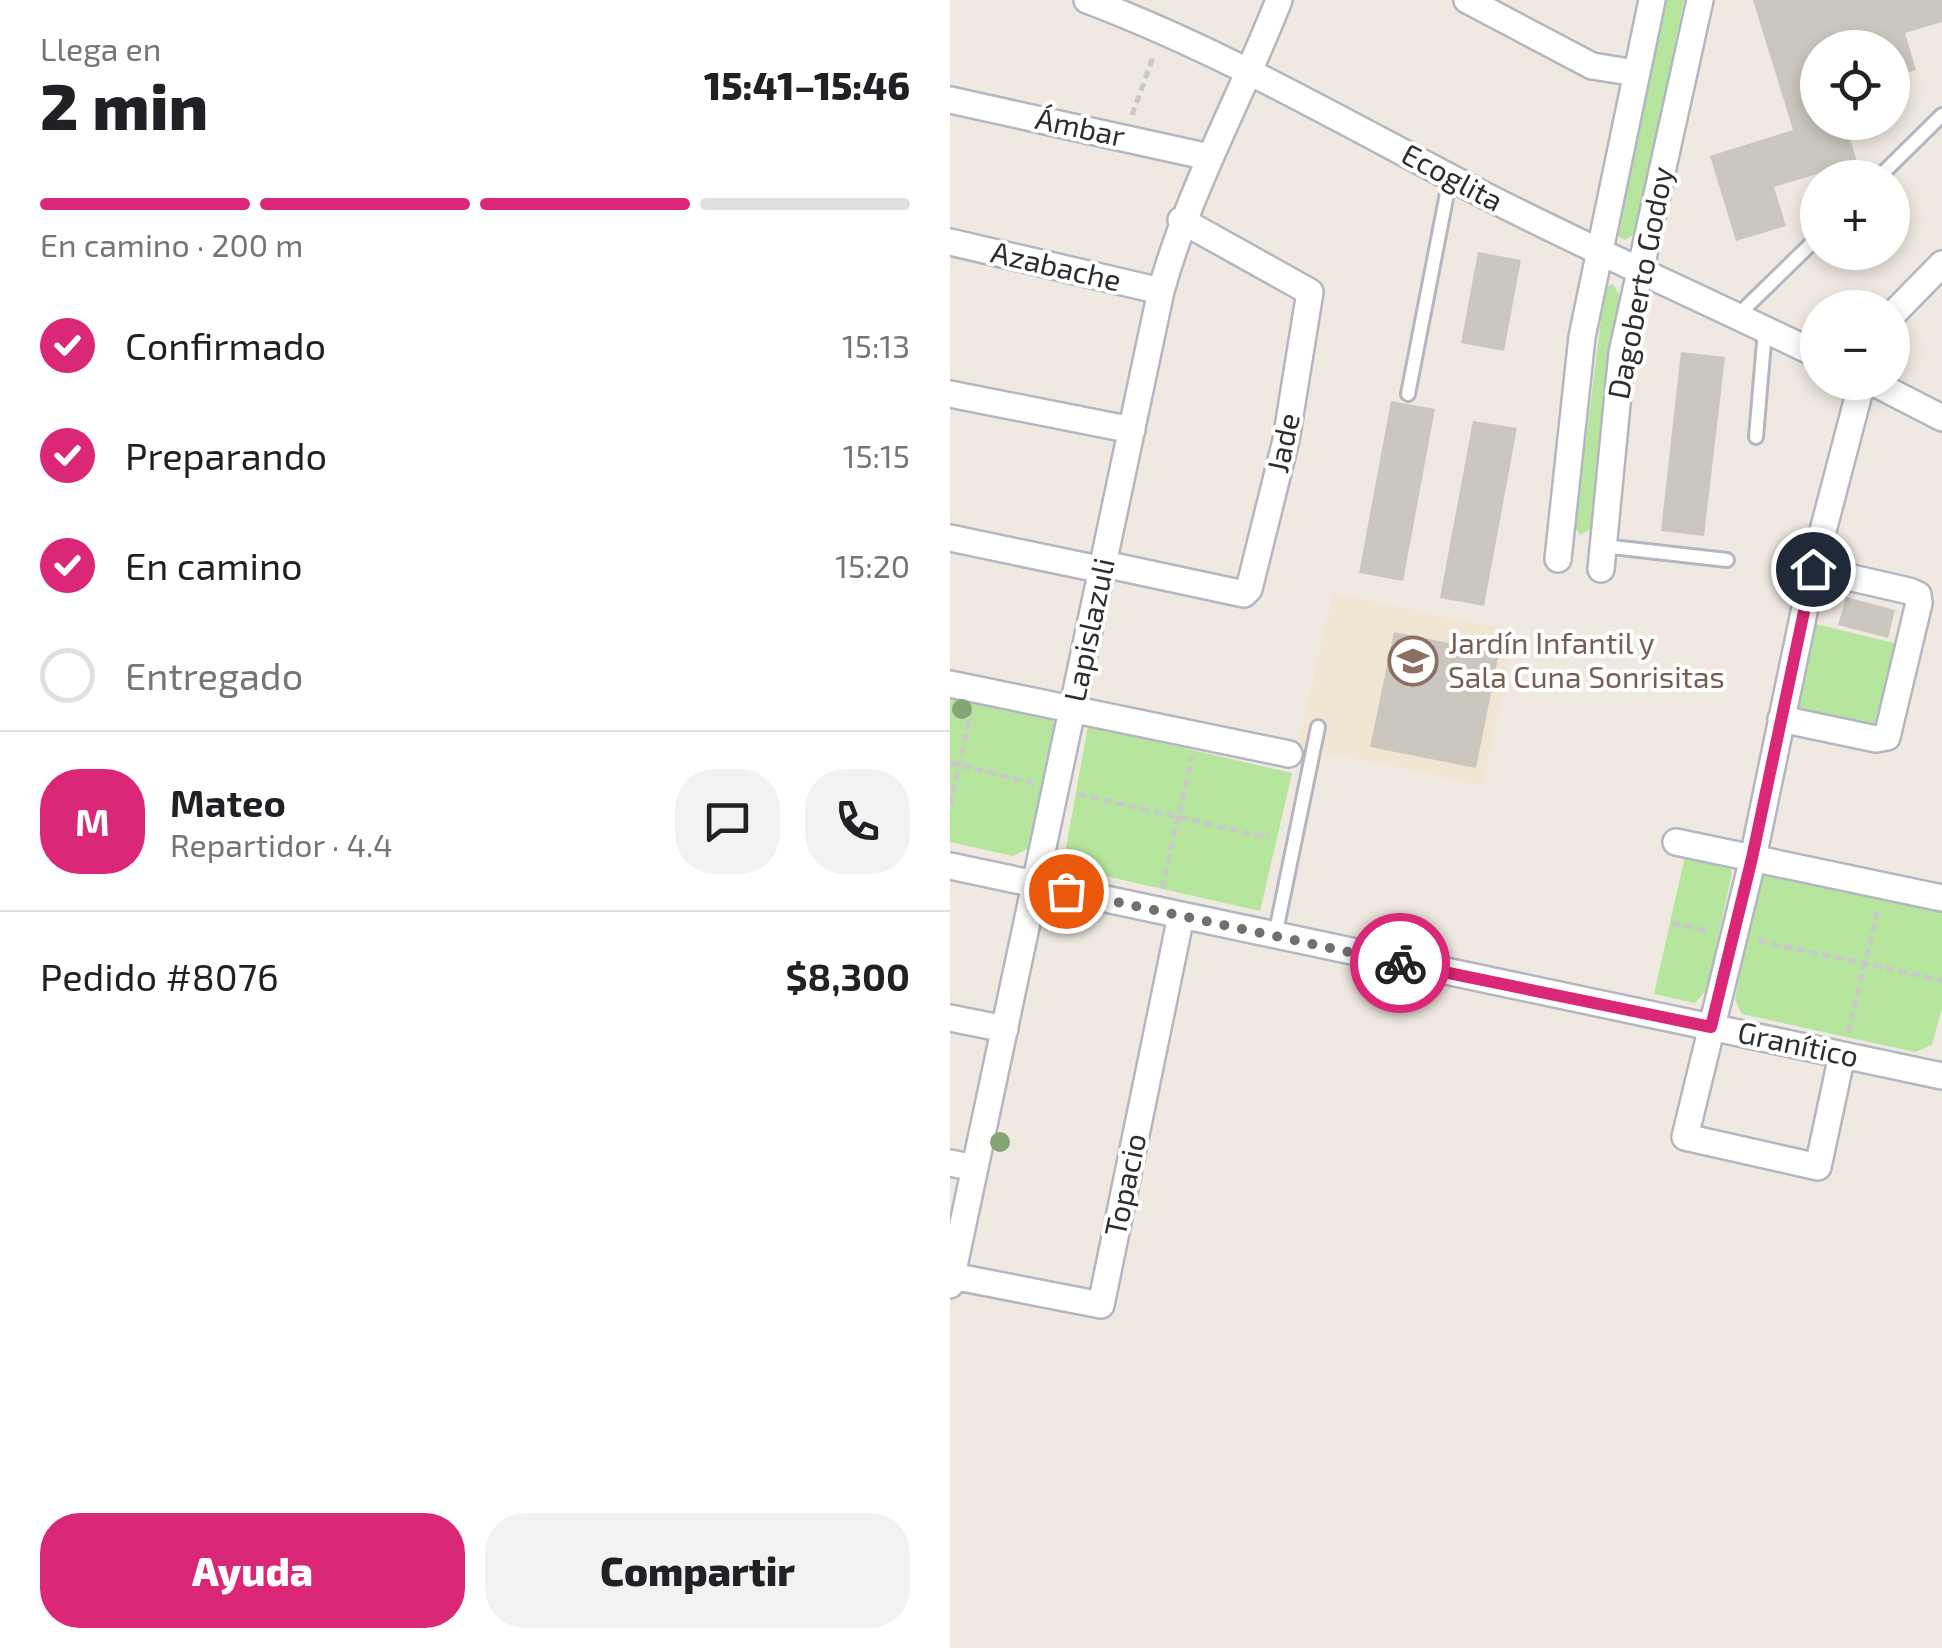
<!DOCTYPE html>
<html lang="es">
<meta charset="utf-8">
<style>
:root{--surface:#fff;--page:#f2f2f2;--text:#202124;--muted:#757577;--line:#e0e0e0;--accent:#db2777}
body{margin:0;font-family:"Exo 2",sans-serif;background:var(--page);color:var(--text);height:100vh;display:flex;flex-direction:column;font-size:38px;white-space:nowrap}
*{box-sizing:border-box;margin:0}
p{font-size:32px;color:var(--muted)}
.icon{flex:none;width:55px;height:55px;fill:none;stroke:currentColor;stroke-width:2;stroke-linecap:round;stroke-linejoin:round}
.map{position:relative;flex:1;overflow:hidden}
.drawer{display:flex;flex-direction:column;background:var(--surface);width:950px}
.drawer>*{flex:none}
.controls{position:absolute;left:850px;top:30px;display:grid;gap:20px}
.controls a{display:grid;place-items:center;width:110px;height:110px;border-radius:50%;background:var(--surface);box-shadow:0 5px 15px #0003;font-size:50px}
.pin{position:absolute;display:grid;place-items:center;width:85px;height:85px;color:#fff;margin:-42px;border:5px solid #fff;border-radius:50%;box-shadow:0 2px 10px #0007}
.courier{position:absolute;display:grid;place-items:center;width:100px;height:100px;margin:-50px;border:8px solid #db2777;border-radius:50%;background:#fff;color:#222;box-shadow:0 2px 12px #0007}
.overview em{font-style:normal;font-weight:800}
.overview div{display:flex;flex-direction:column-reverse}
.overview{display:flex;align-items:center;justify-content:space-between;height:170px;padding:0 40px}
h1{font-size:65px;font-weight:800;line-height:75px}
.bar{display:grid;grid-template-columns:repeat(4,1fr);gap:15px 10px;align-content:center;height:120px;padding:0 40px}
.bar i{height:12px;border-radius:8px;background:var(--line)}
.bar .active{background:var(--accent)}
.bar p{grid-column:span 4}
.line{display:flex;align-items:center;gap:25px;padding:0 40px;border-top:2px solid var(--line)}
.line div{flex:1}
.round{display:grid;place-items:center;flex:none;width:105px;height:105px;border-radius:40px;background:var(--page)}
ol{padding:0 40px;list-style:none}
li{display:flex;align-items:center;gap:30px;height:110px}
li p{margin-inline-start:auto}
li .icon{padding:10px;border-radius:50%;background:var(--accent);color:#fff;stroke-width:4}
li:last-child{color:var(--muted)}
li i{width:55px;height:55px;border:5px solid var(--line);border-radius:50%}
.cta{display:flex;gap:20px;margin-top:auto;padding:20px 40px}
.cta a{flex:1;height:115px;border-radius:40px;background:var(--accent);color:#fff;font-size:40px;font-weight:800;line-height:115px;text-align:center}
.cta a+a{background:var(--page);color:var(--text)}
main{display:flex;flex:1;min-height:0}
.map>svg:first-child{display:block}
.education{fill:#f0e6d1}
.green{fill:#b6e59e}
.building{fill:#cbc7bf}
.lines{fill:none;stroke-linecap:round;stroke-linejoin:round}
.service-casing{stroke:#b4b7c1;stroke-width:18}
.minor-casing{stroke:#b4b7c1;stroke-width:30}
.path{stroke:#c9c9c9;stroke-width:5;stroke-dasharray:8 5;stroke-linecap:butt}
.service{stroke:#fff;stroke-width:12}
.minor{stroke:#fff;stroke-width:25}
.tree{fill:#84a574}
.done{stroke:#726f6d;stroke-width:10;stroke-dasharray:0 18}
.route{stroke:#db2777;stroke-width:12}
.labels{text-anchor:middle;stroke-width:8;stroke-linejoin:round;paint-order:stroke}
.street-label{font-size:30px;fill:#2e2e2e;stroke:#fff}
.education-label{font-size:30px;fill:#785e54;stroke:#fff;text-anchor:start}
</style>
<main>
<section class="drawer">
<div class="overview"><div><h1>2 min</h1><p>Llega en</p></div><em>15:41–15:46</em></div>
<div class="bar"><i class="active"></i><i class="active"></i><i class="active"></i><i></i><p>En camino · 200 m</p></div>
<ol>
<li><svg class="icon" aria-label="check" viewBox="0 0 24 24"><path d="M5 12l5 5 9-10"/></svg>Confirmado<p>15:13</p></li>
<li><svg class="icon" aria-label="check" viewBox="0 0 24 24"><path d="M5 12l5 5 9-10"/></svg>Preparando<p>15:15</p></li>
<li><svg class="icon" aria-label="check" viewBox="0 0 24 24"><path d="M5 12l5 5 9-10"/></svg>En camino<p>15:20</p></li>
<li><i></i>Entregado</li>
</ol>
<div class="line" style="height:180px"><b class="round" style="background:var(--accent);color:#fff">M</b><div><b>Mateo</b><p>Repartidor · 4.4</p></div><a class="round"><svg class="icon" aria-label="chat" viewBox="0 0 24 24"><path d="M4 5h16v11H9l-5 4z"/></svg></a><a class="round"><svg class="icon" aria-label="phone" viewBox="0 0 24 24"><path d="M5 4h4l2 5-3 2q2 4 5 5l2-3 5 2v4C11 20 4 13 5 4z"/></svg></a></div>
<div class="line" style="height:130px"><div>Pedido #8076</div><b>$8,300</b></div>
<div class="cta"><a>Ayuda</a><a>Compartir</a></div>
</section>
<div class="map">
<svg width="992" height="1648" viewBox="0 0 992 1648">
<rect width="100%" height="100%" fill="#efe9e1"/>
<!-- education -->
<path class="education" d="M383 593 565 631 533 786 348 747Z"/>
<!-- green -->
<path class="green" d="M714 0H734L686 233 675 240 665 234Z
M663 284 670 296 659 344 640 529 630 535 625 528 655 287Z
M866 624 948 644 927 729 853 713 849 708Z
M0 696 100 718 108 726 82 840 79 848 63 856 0 842Z
M138 726 342 773 310 911 124 869 116 848Z
M736 852 777 862 782 873 757 989 745 1003 704 994Z
M820 872 992 911V1008L982 1045 965 1052 792 1014 785 1000 807 878Z"/>
<!-- building -->
<path class="building" d="M803 0H992V22L955 33 966 70 942 77V48H868V122H895L907 162 824 187 836 226 786 241 760 156 843 130Z
M528 252 571 260 554 351 511 343Z
M731 352 775 357 754 536 711 531Z
M441 401 485 409 453 581 409 573Z
M523 421 567 428 534 606 490 598Z
M896 597 945 610 938 638 888 625Z
M444 632 549 653 526 768 420 747Z"/>
<g class="lines">
<!-- service casing -->
<g class="service-casing">
<path id="service" d="M928 178 992 115
M787 316 868 237
M458 394 500 178
M806 437 815 330
M653 546 777 560
M325 936 368 727"/>
</g>
<!-- minor casing -->
<g class="minor-casing">
<path id="minor" d="M137 0C275 52 402 127 532 194 643 251 756 300 868 355
M517 0 642 66 686 73
M0 100 259 157
M0 242 211 291
M942 315 992 264
M922 382 992 418
M0 394 182 430
M0 538 153 570
M608 559 632 337 702 0
M154 564 294 594 299 589 336 440 360 292 231 220
M651 569 672 353 750 0
M0 684 339 754
M831 719 926 739 937 737 969 603 968 595 959 591 863 569
M726 842 992 898
M0 866 992 1076
M0 1018 55 1029
M892 1055 868 1167 735 1137 803 858 863 569 912 382
M0 1163 25 1168
M2 1276 151 1305 231 916
M0 1285 211 291C240 187 290 100 329 0"/>
</g>
<!-- path -->
<path class="path" d="M182 115 203 57
M0 763 83 783
M128 794 320 838
M0 805 21 712
M212 888 242 757
M722 923 759 931
M809 941 992 980
M898 1033 928 908"/>
<!-- service -->
<use href="#service" class="service"/>
<!-- minor -->
<use href="#minor" class="minor"/>
</g>
<!-- trees -->
<g class="tree">
<circle cx="12" cy="709" r="10"/>
<circle cx="50" cy="1142" r="10"/>
</g>
<g class="lines">
<!-- done -->
<path class="done" d="M116 891 450 963"/>
<!-- route -->
<path class="route" d="M450 963 761 1027 802 858 863 569"/>
</g>
<!-- icons -->
<defs>
<g id="school-ring" transform="scale(2.5)"><circle r="9.5" fill="#fff" stroke="#8d6e63" stroke-width="1.5"/><path d="M0-5L7-2L0 1L-7-2ZM-4 1L0 2.5L4 1V4Q0 6-4 4Z" fill="#8d6e63"/></g>
</defs>
<g fill-rule="evenodd">
<use href="#school-ring" x="463" y="661"/>
</g>
<g class="labels">
<!-- street labels -->
<g class="street-label">
<text transform="translate(130 128) rotate(12)" y="10">Ámbar</text>
<text transform="translate(502 178) rotate(28)" y="10">Ecoglita</text>
<text transform="translate(106 267) rotate(13)" y="10">Azabache</text>
<text transform="translate(691 283) rotate(-79)" y="10">Dagoberto Godoy</text>
<text transform="translate(334 443) rotate(-78)" y="10">Jade</text>
<text transform="translate(140 630) rotate(-78)" y="10">Lapislazuli</text>
<text transform="translate(848 1045) rotate(12)" y="10">Granítico</text>
<text transform="translate(176 1185) rotate(-78)" y="10">Topacio</text>
</g>
<!-- education labels -->
<g class="education-label">
<text x="498" y="654">Jardín Infantil y<tspan x="498" dy="34">Sala Cuna Sonrisitas</tspan></text>
</g>
</g>
</svg>
<div class="controls">
<a><svg class="icon" aria-label="locate" viewBox="0 0 24 24"><circle cx="12" cy="12" r="6"/><path d="M12 2v4M12 18v4M2 12h4M18 12h4"/></svg></a>
<a>+</a>
<a>−</a>
</div>
<div class="pin" style="left:116px;top:891px;background:#ea580c"><svg class="icon" aria-label="bag" viewBox="0 0 24 24"><path d="M5 8h14l-1 12H6zM9 8a3 3 0 0 1 6 0"/></svg></div>
<div class="pin" style="left:863px;top:569px;background:#1f2937"><svg class="icon" aria-label="home" viewBox="0 0 24 24"><path d="M3 11l9-7 9 7M6 9v11h12V9"/></svg></div>
<div class="courier" style="left:450px;top:963px"><svg class="icon" aria-label="bike" viewBox="0 0 24 24"><circle cx="6" cy="16" r="4"/><circle cx="18" cy="16" r="4"/><path d="M6 16l4-8h5l3 8M10 8l3 8H6M13 5h3"/></svg></div>
</div>
</main>
